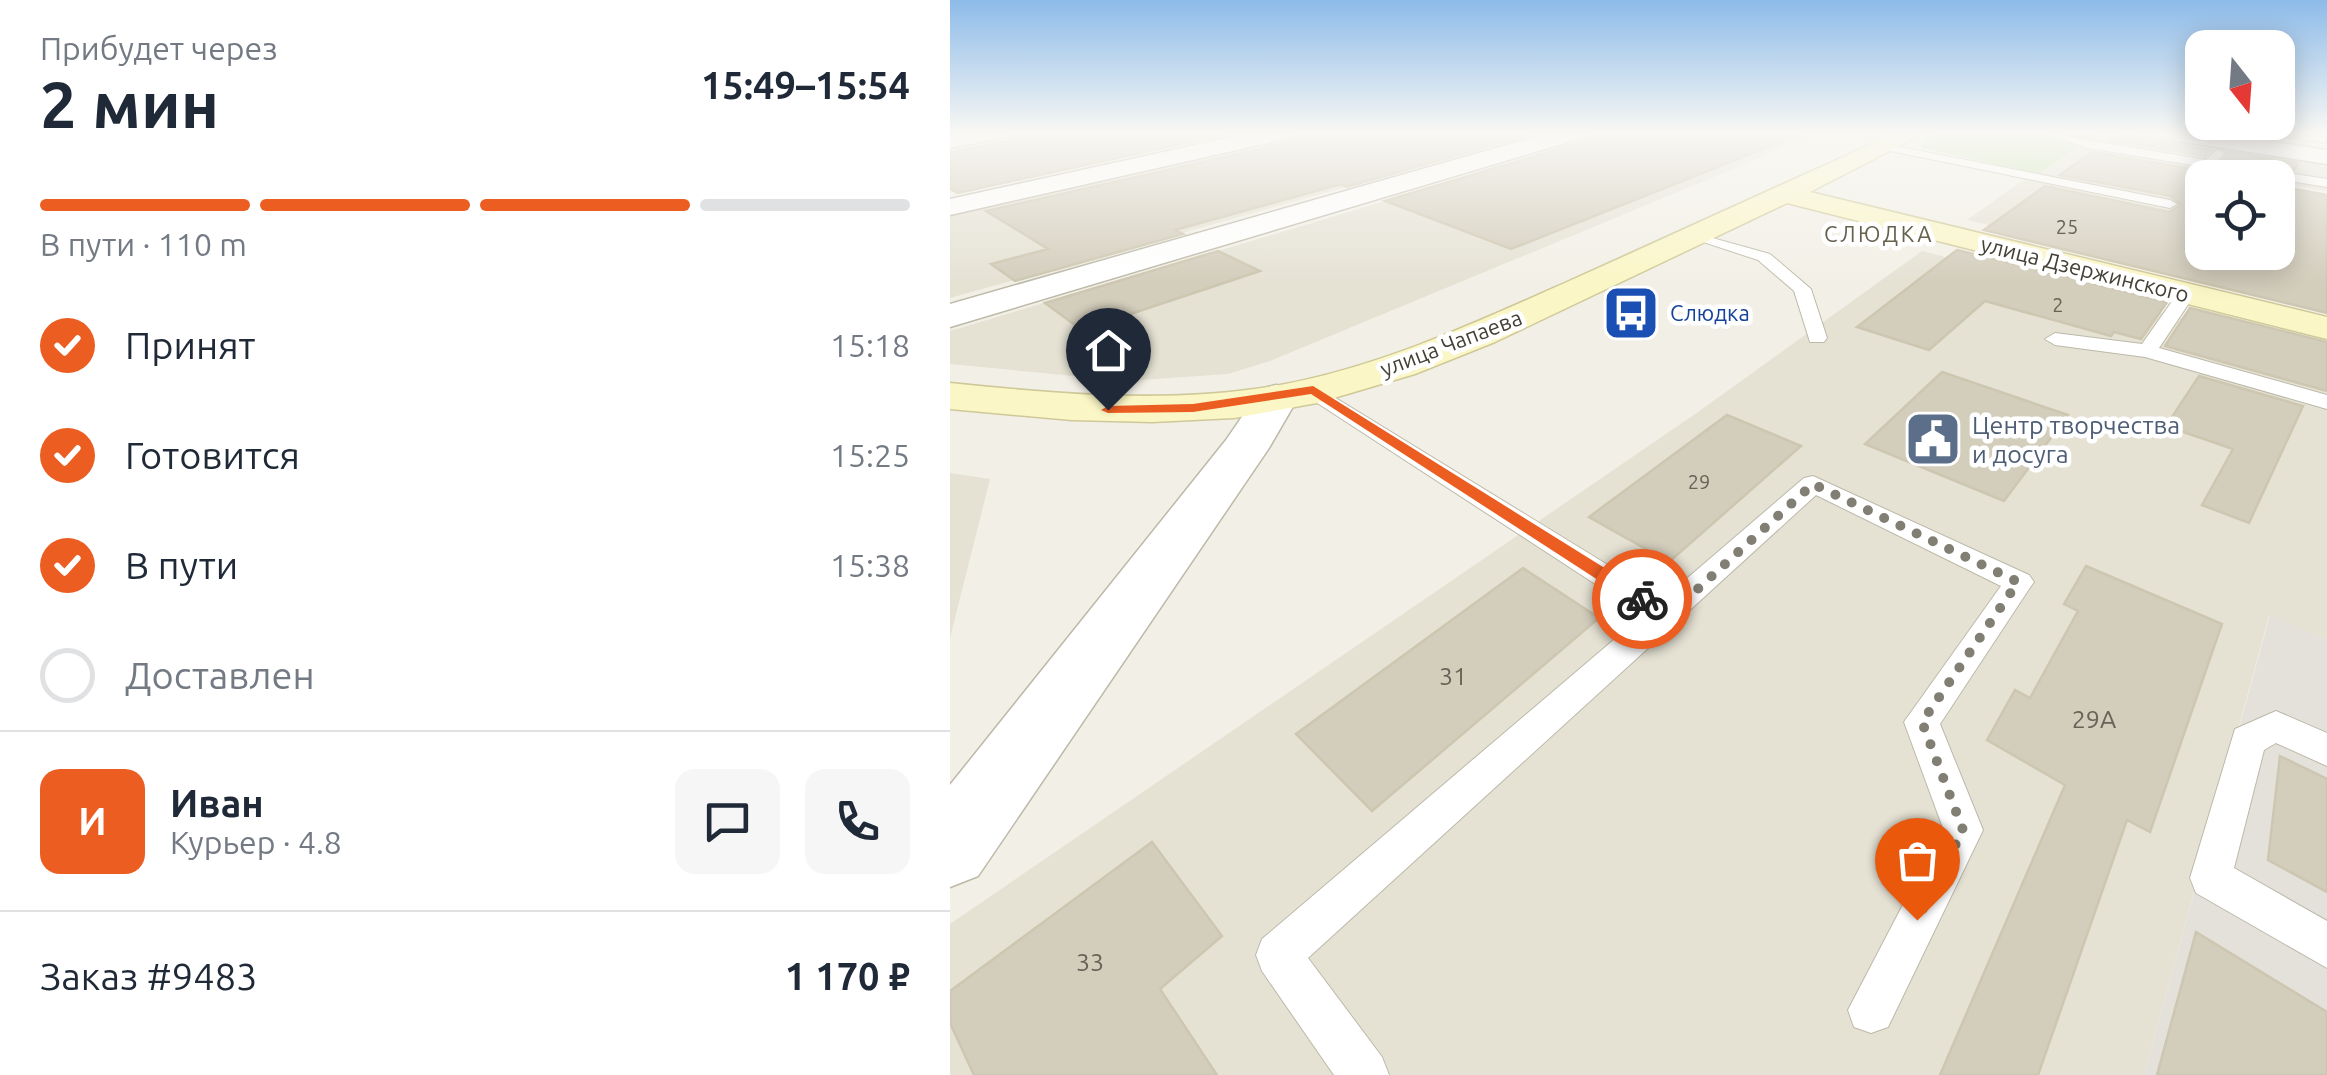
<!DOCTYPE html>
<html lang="ru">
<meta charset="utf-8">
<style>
:root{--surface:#fff;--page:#f6f6f7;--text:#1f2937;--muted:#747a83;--line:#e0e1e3;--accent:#ec5d22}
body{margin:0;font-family:Ubuntu,sans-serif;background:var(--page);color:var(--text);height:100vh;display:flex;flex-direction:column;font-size:38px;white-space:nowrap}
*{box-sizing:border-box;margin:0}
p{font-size:32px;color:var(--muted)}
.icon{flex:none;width:55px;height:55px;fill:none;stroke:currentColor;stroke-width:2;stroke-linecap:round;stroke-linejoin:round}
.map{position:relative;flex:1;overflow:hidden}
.side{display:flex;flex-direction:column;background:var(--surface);width:950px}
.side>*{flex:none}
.needle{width:65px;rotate:163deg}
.tools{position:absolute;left:1235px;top:30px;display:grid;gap:20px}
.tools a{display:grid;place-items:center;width:110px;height:110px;border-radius:20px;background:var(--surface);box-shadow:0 5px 25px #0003;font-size:50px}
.pin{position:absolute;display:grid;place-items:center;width:85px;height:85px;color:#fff;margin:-102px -42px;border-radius:50% 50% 50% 0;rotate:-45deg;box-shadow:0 0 10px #0007}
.pin .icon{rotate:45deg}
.courier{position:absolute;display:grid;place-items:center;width:100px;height:100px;margin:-50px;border:8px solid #ec5d22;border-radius:50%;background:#fff;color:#222;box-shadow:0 2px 12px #0007}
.summary em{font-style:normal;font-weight:700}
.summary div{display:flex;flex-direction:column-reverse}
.summary{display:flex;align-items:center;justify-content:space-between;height:170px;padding:0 40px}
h1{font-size:65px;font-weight:700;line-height:75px}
.bar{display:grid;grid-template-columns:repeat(4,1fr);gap:15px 10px;align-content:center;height:120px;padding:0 40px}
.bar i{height:12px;border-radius:8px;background:var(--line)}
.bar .on{background:var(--accent)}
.bar p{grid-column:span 4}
.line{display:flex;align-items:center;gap:25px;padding:0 40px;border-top:2px solid var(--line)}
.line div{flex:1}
.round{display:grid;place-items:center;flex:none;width:105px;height:105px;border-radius:20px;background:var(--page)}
ol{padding:0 40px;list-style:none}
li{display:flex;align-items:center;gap:30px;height:110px}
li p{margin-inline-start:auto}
li .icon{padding:10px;border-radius:50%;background:var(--accent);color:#fff;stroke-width:4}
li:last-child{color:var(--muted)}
li i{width:55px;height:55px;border:5px solid var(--line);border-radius:50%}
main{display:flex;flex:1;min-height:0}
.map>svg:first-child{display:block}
.residential{fill:#e5e2d4}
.industrial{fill:#e4e1db}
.green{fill:#c5e4b1}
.building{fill:#d3cdbc;stroke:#cdc6b0;stroke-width:2.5}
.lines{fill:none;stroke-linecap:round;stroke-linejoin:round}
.service-casing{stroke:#bcb9a9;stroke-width:2}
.minor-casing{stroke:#bcb9a9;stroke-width:3}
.secondary-casing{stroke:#cfc898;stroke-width:3}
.service{fill:#fff;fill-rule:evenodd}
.minor{fill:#fff;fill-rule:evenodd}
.secondary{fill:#fbf6c6;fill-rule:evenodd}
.route{fill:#ec5d22}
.done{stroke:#817e74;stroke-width:10;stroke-dasharray:0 18}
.labels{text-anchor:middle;stroke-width:9;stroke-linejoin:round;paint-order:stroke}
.number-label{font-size:20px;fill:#686358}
.far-neighbourhood-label{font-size:22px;letter-spacing:2.5px;fill:#66604d;stroke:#fff}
.far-street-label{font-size:22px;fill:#444036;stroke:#fff}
.far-transit-label{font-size:22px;fill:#164399;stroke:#fff;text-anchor:start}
.service-label{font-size:25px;fill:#4e5e75;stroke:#fff;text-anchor:start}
.near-number-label{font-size:25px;fill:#686358}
</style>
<main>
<section class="side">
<div class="summary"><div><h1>2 мин</h1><p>Прибудет через</p></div><em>15:49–15:54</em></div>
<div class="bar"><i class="on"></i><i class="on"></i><i class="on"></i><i></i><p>В пути · 110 m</p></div>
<ol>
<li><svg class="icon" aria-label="check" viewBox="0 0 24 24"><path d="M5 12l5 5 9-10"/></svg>Принят<p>15:18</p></li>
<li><svg class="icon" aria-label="check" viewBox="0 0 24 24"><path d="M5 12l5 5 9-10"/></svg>Готовится<p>15:25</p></li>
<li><svg class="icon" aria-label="check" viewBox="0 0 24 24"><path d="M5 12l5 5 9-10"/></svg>В пути<p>15:38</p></li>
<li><i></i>Доставлен</li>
</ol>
<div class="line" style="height:180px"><b class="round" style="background:var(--accent);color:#fff">И</b><div><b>Иван</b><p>Курьер · 4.8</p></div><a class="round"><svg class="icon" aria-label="chat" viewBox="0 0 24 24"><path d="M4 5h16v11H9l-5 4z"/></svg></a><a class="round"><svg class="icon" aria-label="phone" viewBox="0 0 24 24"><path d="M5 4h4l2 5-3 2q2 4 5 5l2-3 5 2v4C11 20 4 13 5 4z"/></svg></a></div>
<div class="line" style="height:130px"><div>Заказ #9483</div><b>1 170 ₽</b></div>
</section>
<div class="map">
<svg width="1377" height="1075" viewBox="0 0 1377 1075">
<rect width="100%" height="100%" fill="#f2f0e6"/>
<!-- residential -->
<path class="residential" d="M352 132H592L0 298V215Z
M655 132H872L320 361 278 374 176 381 0 364V331L452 196 464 199 488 190 479 187Z
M1141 132H1187L1377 162V191L1328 182V178L1304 177 1245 165 1218 187 1252 194V252H1328V201L1377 211V304L1017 220Z
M972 251 1377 356V640L1319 616 1194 1075H0V924L748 412Z
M0 473 40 479 0 638Z"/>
<!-- industrial -->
<path class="industrial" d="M1320 615 1377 640V1075H1194Z"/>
<!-- green -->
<path class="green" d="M991 132H1148L1089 174 972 148 971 143Z"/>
<!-- building -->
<path class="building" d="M64 132H286L8 193 0 189V152L58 141Z
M350 132H588L397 187 391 184 225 230 233 234 65 281 41 264 98 249 36 211 336 143Z
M642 132 851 134 561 249 435 201 636 141Z
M1172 132 1214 143 1261 150 1255 156 1160 140Z
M1141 152 1296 178H1252V252H1288L1328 261V186L1377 195V313L1034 230 1095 186 1219 212 1231 205 1221 196 1110 175Z
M1278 152 1348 163 1344 170 1274 159Z
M1007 250 1217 302 1191 339 1164 332 1161 336 1035 301 979 350 907 327Z
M268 251 310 271 132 330 95 303Z
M1240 308 1377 342V391L1215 346Z
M992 372 1118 415 1054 501 915 444Z
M1249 376 1353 406 1299 523 1252 505 1283 449 1216 426Z
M777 415 851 446 719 562 639 517Z
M1136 566 1272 624 1200 832 1177 820 1088 1075H990L1115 785 1037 740 1065 690 1080 698 1128 611 1114 604Z
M573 568 649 618 422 811 346 734Z
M1330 756 1377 779V892L1318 860Z
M202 842 272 936 210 989 267 1075H24L0 1023V991Z
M1246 932 1377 1012V1075H1207Z"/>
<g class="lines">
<!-- service casing -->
<g class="service-casing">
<path id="service" d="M1091 132 1256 160 1268 149 1274 153 1267 162 1377 179V187L1138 148Z
M1317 132 1374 137 1377 143 1322 135Z
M935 144 1220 200 1227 204 1220 208 931 149Z
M741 232 820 254 861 289 877 338 874 342H860L844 291 808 260 741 238Z
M1236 289 1245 294 1209 348 1377 395V409L1195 357 1105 345 1095 339 1105 333 1192 344 1230 290Z
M363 384 713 599 854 478 863 476 1079 575 1084 582 1079 589 990 724 1033 830 938 1027 921 1033 904 1027 898 1010 993 828 954 722 1051 586 866 495 358 958 432 1057 439 1075H384L312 971 306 955 312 939 693 615 355 395 352 390Z
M1326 711 1377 733V766L1326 743 1314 750 1284 868 1377 921V968L1246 893 1240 878 1285 729Z"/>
</g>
<!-- minor casing -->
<g class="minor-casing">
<path id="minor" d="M11 132H60L57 137 0 148V134Z
M304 132H346L335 139 0 215V199Z
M602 132H638L635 137 0 327V304Z
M1204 132H1260L1377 150V164L1215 139Z
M326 385 341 389 348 398 319 448 28 876 0 887V785L276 440 311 389Z"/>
</g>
<!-- secondary casing -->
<g class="secondary-casing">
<path id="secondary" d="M948 132H977L860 192 1377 317V339L837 203 545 342 465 374 367 403 284 418 202 422 122 420 0 409V383C107 394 217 404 325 386 427 368 523 324 617 282 727 233 837 182 948 132Z"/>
</g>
<!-- service -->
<use href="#service" class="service"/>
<!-- minor -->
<use href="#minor" class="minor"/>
<!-- secondary -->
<use href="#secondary" class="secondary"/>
</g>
<!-- sky -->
<linearGradient id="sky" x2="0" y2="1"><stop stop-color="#8dbbe9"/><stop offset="0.47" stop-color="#f9f8f4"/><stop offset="1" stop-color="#f9f8f4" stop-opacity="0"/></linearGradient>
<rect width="1377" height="283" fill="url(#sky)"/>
<!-- route -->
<path class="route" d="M363 386 698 595V604H685L361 394 243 412 158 413 151 410 158 406 243 404Z"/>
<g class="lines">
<!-- done -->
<path class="done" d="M692 599 718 616 863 484 1068 582 972 722 1013 830 967 920"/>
</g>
<!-- icons -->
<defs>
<g id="bus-square" transform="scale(2.875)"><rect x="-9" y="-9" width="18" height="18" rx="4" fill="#1a4fb4" stroke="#fff"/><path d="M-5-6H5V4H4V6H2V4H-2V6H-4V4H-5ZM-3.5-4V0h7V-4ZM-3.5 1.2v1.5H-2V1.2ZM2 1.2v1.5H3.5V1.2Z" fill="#fff"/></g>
<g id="civic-square" transform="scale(2.875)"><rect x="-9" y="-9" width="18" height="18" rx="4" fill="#5c6f8a" stroke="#fff"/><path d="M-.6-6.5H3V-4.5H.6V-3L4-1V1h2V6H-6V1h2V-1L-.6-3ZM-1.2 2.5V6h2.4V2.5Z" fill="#fff"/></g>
</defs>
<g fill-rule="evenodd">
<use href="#bus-square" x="681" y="313"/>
<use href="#civic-square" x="983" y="439"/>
</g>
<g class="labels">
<!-- number labels -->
<g class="number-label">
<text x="1117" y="234">25</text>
<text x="1108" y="312">2</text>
<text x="749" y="489">29</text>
</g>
<!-- far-neighbourhood labels -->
<g class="far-neighbourhood-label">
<text x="929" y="242">СЛЮДКА</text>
</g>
<!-- far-street labels -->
<g class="far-street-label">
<text transform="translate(1135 269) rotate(14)" y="8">улица Дзержинского</text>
<text transform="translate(501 343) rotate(-21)" y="8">улица Чапаева</text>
</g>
<!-- far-transit labels -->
<g class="far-transit-label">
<text x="720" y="321">Слюдка</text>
</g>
<!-- service labels -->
<g class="service-label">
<text x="1022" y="434">Центр творчества<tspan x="1022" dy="29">и досуга</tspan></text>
</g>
<!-- near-number labels -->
<g class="near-number-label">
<text x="503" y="685">31</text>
<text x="1144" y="728">29А</text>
<text x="140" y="971">33</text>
</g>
</g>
</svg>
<div class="tools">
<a><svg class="needle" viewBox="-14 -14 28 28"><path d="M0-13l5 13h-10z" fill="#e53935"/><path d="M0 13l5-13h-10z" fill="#747a83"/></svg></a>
<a><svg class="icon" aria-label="locate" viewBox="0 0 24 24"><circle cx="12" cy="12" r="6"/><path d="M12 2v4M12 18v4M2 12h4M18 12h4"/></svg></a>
</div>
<div class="pin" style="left:967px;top:920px;background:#ea580c"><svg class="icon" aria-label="bag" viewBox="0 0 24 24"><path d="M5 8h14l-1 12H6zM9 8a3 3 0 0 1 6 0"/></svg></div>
<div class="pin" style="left:158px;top:410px;background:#1f2937"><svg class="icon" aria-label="home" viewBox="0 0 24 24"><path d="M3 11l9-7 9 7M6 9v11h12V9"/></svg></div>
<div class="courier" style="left:692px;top:599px"><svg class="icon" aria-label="bike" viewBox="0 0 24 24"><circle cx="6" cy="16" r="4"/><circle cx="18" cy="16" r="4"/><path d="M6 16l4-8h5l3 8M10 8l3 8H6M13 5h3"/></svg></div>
</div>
</main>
